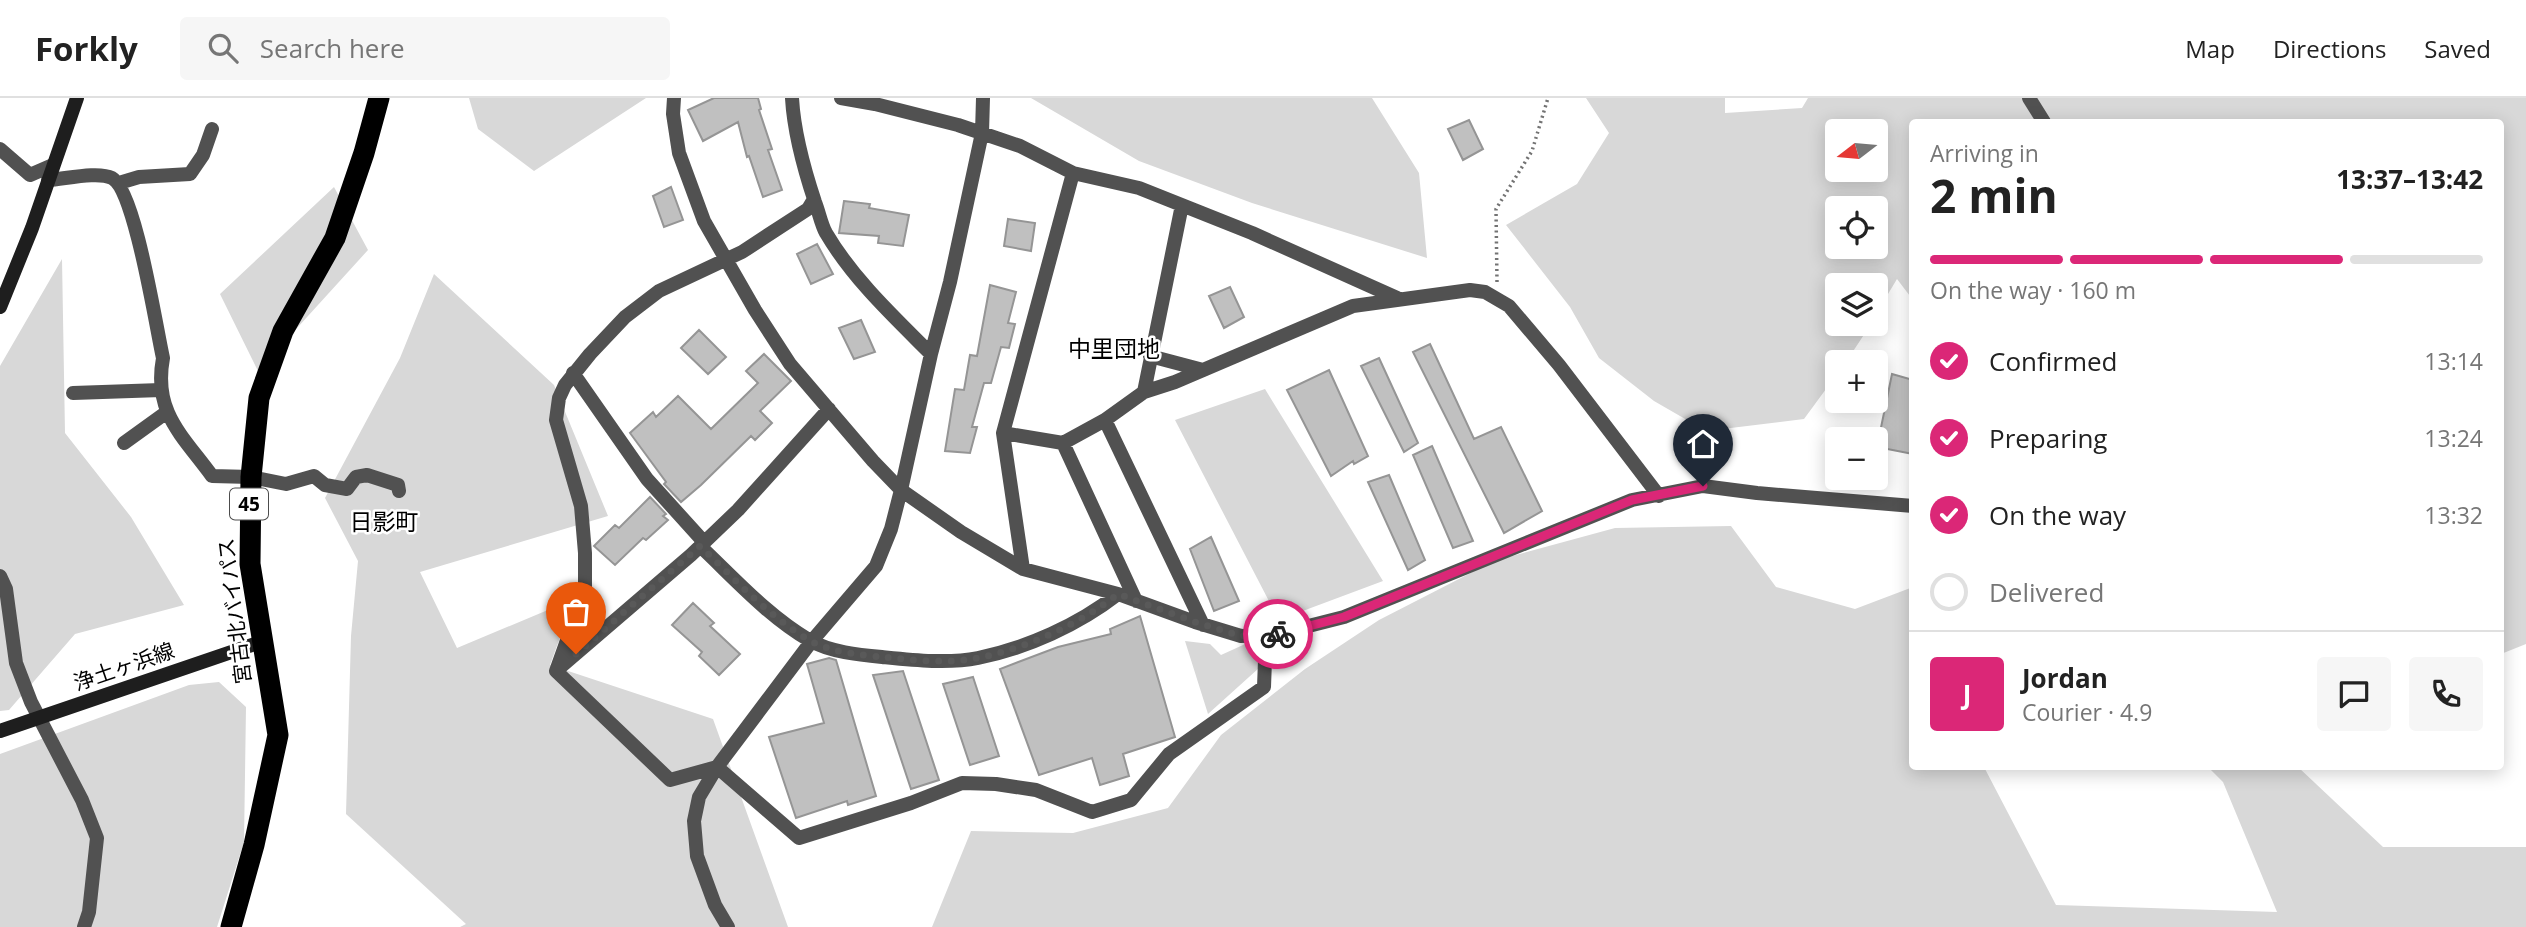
<!DOCTYPE html>
<meta charset="utf-8">
<style>
:root{--surface:#fff;--page:#f6f6f6;--text:#222;--muted:#767676;--line:#e0e0e0;--accent:#db2777}
body{margin:0;font-family:"Open Sans","Noto Sans JP",sans-serif;background:var(--page);color:var(--text);height:100vh;display:flex;flex-direction:column;font-size:26px;white-space:nowrap}
*{box-sizing:border-box;margin:0}
p{font-size:23px;color:var(--muted)}
.icon{flex:none;width:38px;height:38px;fill:none;stroke:currentColor;stroke-width:2;stroke-linecap:round;stroke-linejoin:round}
.map{position:relative;flex:1;overflow:hidden}
.side{position:absolute;left:1909px;top:21px;width:595px;height:651px;display:flex;flex-direction:column;background:var(--surface);border-radius:7px;box-shadow:0 4px 18px #0003}
.side>*{flex:none}
.needle{width:46px;rotate:254deg}
.controls{position:absolute;left:1825px;top:21px;display:grid;gap:14px}
.controls a{display:grid;place-items:center;width:63px;height:63px;border-radius:7px;background:var(--surface);box-shadow:0 4px 18px #0003;font-size:35px}
.pin{position:absolute;display:grid;place-items:center;width:60px;height:60px;color:#fff;margin:-72px -30px;border-radius:50% 50% 50% 0;rotate:-45deg;box-shadow:0 0 7px #0007}
.pin .icon{rotate:45deg}
.courier{position:absolute;display:grid;place-items:center;width:70px;height:70px;margin:-35px;border:5px solid #db2777;border-radius:50%;background:#fff;color:#222;box-shadow:0 2px 9px #0007}
.headline em{font-style:normal;font-weight:700}
.headline div{display:flex;flex-direction:column-reverse}
.headline{display:flex;align-items:center;justify-content:space-between;height:119px;padding:0 21px}
h1{font-size:46px;font-weight:700;line-height:52px}
.bar{display:grid;grid-template-columns:repeat(4,1fr);gap:10px 7px;align-content:center;height:84px;padding:0 21px}
.bar i{height:9px;border-radius:5px;background:var(--line)}
.bar .on{background:var(--accent)}
.bar p{grid-column:span 4}
.line{display:flex;align-items:center;gap:18px;padding:0 21px;border-top:2px solid var(--line)}
.line div{flex:1}
.round{display:grid;place-items:center;flex:none;width:74px;height:74px;border-radius:7px;background:var(--page)}
ol{padding:0 21px;list-style:none}
li{display:flex;align-items:center;gap:21px;height:77px}
li p{margin-inline-start:auto}
li .icon{padding:7px;border-radius:50%;background:var(--accent);color:#fff;stroke-width:4}
li:last-child{color:var(--muted)}
li i{width:38px;height:38px;border:4px solid var(--line);border-radius:50%}
header{display:flex;align-items:center;gap:42px;box-sizing:border-box;height:98px;padding:0 35px;background:var(--surface);border-bottom:2px solid var(--line)}
header strong{font-size:33px}
nav{display:flex;gap:38px;margin-inline-start:auto;font-size:24px}
.search{width:490px;height:63px;background:var(--page);display:flex;align-items:center;gap:18px;box-sizing:border-box;padding:0 24px;border-radius:7px;color:var(--muted);font-size:26px}
.map>svg:first-child{display:block}
.green{fill:#d8d8d8;fill-rule:evenodd}
.building{fill:#c0c0c0;stroke:#959595;stroke-width:2}
.lines{fill:none;stroke-linecap:round;stroke-linejoin:round}
.path{stroke:#737373;stroke-width:3.5;stroke-dasharray:2 3.5;stroke-linecap:butt}
.street{stroke:#515151;stroke-width:14}
.secondary{stroke:#1e1e1e;stroke-width:14}
.highway{stroke:#000;stroke-width:21}
.done{stroke:#595959;stroke-width:7;stroke-dasharray:0 12.6}
.route{stroke:#db2777;stroke-width:9}
.labels{text-anchor:middle;stroke-width:5;stroke-linejoin:round;paint-order:stroke}
.shield{fill:#fff;stroke:#4c4c4c;stroke-width:2}
.shield-label{font-size:19px;font-weight:bold;fill:#000}
.street-label{font-size:21px;fill:#000;stroke:#fff}
.neighbourhood-label{font-size:23px;fill:#000;stroke:#fff}
</style>
<header>
<strong>Forkly</strong>
<div class="search"><svg class="icon" aria-label="search" viewBox="0 0 24 24"><circle cx="10" cy="10" r="6"/><path d="M15 15l6 6"/></svg>Search here</div>
<nav><a>Map</a><a>Directions</a><a>Saved</a></nav>
</header>
<div class="map">
<svg width="2526" height="829" viewBox="0 0 2526 829">
<rect width="100%" height="100%" fill="#fff"/>
<!-- green -->
<path class="green" d="M469 0H646L534 73 478 31Z
M1031 0H1372L1419 75 1427 160 1252 105 1139 63Z
M1586 0H1725V15L1802 10 1808 0H2526V546L2501 556V24H1913V202L1897 181 1876 216V187H1838V226H1871L1846 264H1838L1837 276 1804 321 1706 333 1654 303 1599 260 1570 209 1506 127 1577 86 1609 35ZM1838 33H1876V72H1838ZM1838 110H1876V149H1838Z
M334 89 368 152 258 273 220 196Z
M62 161 65 335 131 419 184 507 75 536 9 612 0 613V268Z
M434 176 554 287 608 418 420 474 457 550 574 501 550 567 713 621 788 829H460L466 826 346 716 351 538 358 463 325 400 400 260Z
M1265 291 1383 483 1292 517 1271 507 1175 322Z
M1731 428 1776 489 1855 511 1913 489V668L1984 669 2056 807 2277 814 2223 684 2208 669H2298L2383 749H2526V829H932L971 733 1073 735 1168 710 1221 637 1305 571 1379 522 1494 463 1615 430Z
M1254 542 1259 570 1208 616 1185 543 1210 546 1221 557Z
M219 584 246 609 244 744 217 829H0V656L189 587Z"/>
<!-- building -->
<path class="building" d="M714 0H758L761 11 759 12 772 51 768 52 782 92 763 99 749 58 747 59 738 24 703 43 688 12Z
M1469 22 1483 51 1463 62 1448 31Z
M671 89 683 122 664 129 653 98Z
M844 103 870 106 869 110 909 117 903 148 878 145 879 138 839 135Z
M1008 121 1035 125 1031 153 1004 148Z
M817 146 833 176 811 186 797 156Z
M990 187 1016 194 1008 225 1015 226 1009 250 1001 249 991 285H984L972 329H977L970 355 945 353 955 291 964 292 970 257 977 258Z
M1230 189 1244 219 1224 230 1209 198Z
M861 222 875 254 854 261 839 230Z
M699 232 726 259 708 276 681 250Z
M1430 246 1474 341 1501 329 1542 413 1504 435 1413 254Z
M764 256 791 283 760 313 772 325 755 342 751 338 701 387 681 404 664 386 666 384 630 335 653 314 656 319 678 298 711 331 758 285 746 273Z
M1379 260 1418 345 1404 354 1361 268Z
M1329 272 1368 358 1354 366 1353 363 1331 378 1287 292Z
M1892 276 1913 282V356L1877 349Z
M1432 348 1473 443 1453 450 1413 357Z
M1389 377 1425 462 1408 472 1368 384Z
M650 399 666 416 663 418 668 422 646 442 643 440 615 467 594 448 615 427 619 430Z
M1211 439 1239 503 1214 513 1190 451Z
M693 505 714 525 710 528 740 556 719 577 699 558 702 554 672 527Z
M1140 518 1175 639 1123 656 1129 678 1100 687 1092 660 1039 677 1000 571 1058 549 1111 536 1110 531Z
M829 560 836 562 876 698 848 707 847 703 796 720 769 639 824 625 807 566Z
M903 573 939 682 911 691 873 577Z
M973 579 999 658 970 667 943 586Z"/>
<g class="lines">
<!-- path -->
<path class="path" d="M1497 184 1496 111 1532 53 1548 0"/>
<!-- street -->
<path class="street" d="M674 0 673 16 679 55 704 123 755 212 790 266 873 363 901 392 961 434 1023 471 1118 496 1195 524 1241 538 1277 536 1344 519 1632 402 1703 388 1757 395 1913 408
M792 0C794 35 804 71 815 104 819 114 821 126 826 135 853 181 894 219 931 256
M841 0 875 6 958 27 1020 48 1073 75 1139 90 1252 135 1397 200
M2029 0 2044 24
M0 51 30 77 53 67
M48 82C65 81 98 73 112 80 135 92 156 229 163 260 153 314 182 337 212 378L251 379 286 386 314 378 325 387 347 391 356 379 367 377 398 387 399 393
M119 85 139 79 190 76 203 57 212 31
M1150 258 1203 272
M573 275 647 381 703 443
M1144 294 1182 107
M73 295 161 292
M1105 322 1203 527
M1003 335 1063 345 1105 322 1144 294 1175 284 1353 208 1470 192 1485 194 1509 208 1559 267 1659 398
M124 345 167 314
M1063 345 1136 503
M700 448C735 481 768 518 809 542 830 554 859 557 882 559 912 562 948 566 978 560 1027 550 1078 527 1118 496
M1023 471 1003 335 1073 75
M0 478 6 491 16 565 31 604 82 702 97 740 89 814 84 829
M557 572 691 457 738 412 829 311
M556 573 670 682 717 669 799 740 911 705 962 685 996 686 1036 692 1092 714 1131 702 1169 656 1264 589 1266 536
M556 573 585 492V455L581 408 556 322 559 300 565 287 590 256 625 219 659 193 742 154 808 111 814 101
M728 829 715 807 697 758 694 723 699 699 717 669 811 544 876 468 891 431 901 392 931 256 950 184 982 35 983 0"/>
<!-- secondary -->
<path class="secondary" d="M0 209 32 130 77 0
M0 633 261 544"/>
<!-- highway -->
<path class="highway" d="M231 829 254 747 278 637 250 466 251 379 259 300 283 233 335 140 364 55 379 0"/>
</g>
<g class="lines">
<!-- done -->
<path class="done" d="M576 556 700 448C735 481 768 518 809 542 830 554 859 557 882 559 912 562 948 566 978 560 1027 550 1078 527 1118 496L1195 524 1241 538 1278 536"/>
<!-- route -->
<path class="route" d="M1278 536 1344 519 1632 402 1703 388"/>
</g>
<g class="labels">
<!-- shield labels -->
<rect class="shield" x="230" y="390.5" width="38" height="31" rx="5"/>
<g class="shield-label">
<text x="249" y="413">45</text>
</g>
<!-- street labels -->
<g class="street-label">
<text transform="translate(235 513) rotate(-97)" y="7">宮古北バイパス</text>
<text transform="translate(124 569) rotate(-19)" y="7">浄土ヶ浜線</text>
</g>
<!-- neighbourhood labels -->
<g class="neighbourhood-label">
<text x="1114" y="259">中里団地</text>
<text x="384" y="432">日影町</text>
</g>
</g>
</svg>
<div class="controls">
<a><svg class="needle" viewBox="-14 -14 28 28"><path d="M0-13l5 13h-10z" fill="#e53935"/><path d="M0 13l5-13h-10z" fill="#767676"/></svg></a>
<a><svg class="icon" aria-label="locate" viewBox="0 0 24 24"><circle cx="12" cy="12" r="6"/><path d="M12 2v4M12 18v4M2 12h4M18 12h4"/></svg></a>
<a><svg class="icon" aria-label="layers" viewBox="0 0 24 24"><path d="M12 4l9 5-9 5-9-5zM3 14l9 5 9-5"/></svg></a>
<a>+</a>
<a>−</a>
</div>
<div class="pin" style="left:576px;top:556px;background:#ea580c"><svg class="icon" aria-label="bag" viewBox="0 0 24 24"><path d="M5 8h14l-1 12H6zM9 8a3 3 0 0 1 6 0"/></svg></div>
<div class="pin" style="left:1703px;top:388px;background:#1f2937"><svg class="icon" aria-label="home" viewBox="0 0 24 24"><path d="M3 11l9-7 9 7M6 9v11h12V9"/></svg></div>
<div class="courier" style="left:1278px;top:536px"><svg class="icon" aria-label="bike" viewBox="0 0 24 24"><circle cx="6" cy="16" r="4"/><circle cx="18" cy="16" r="4"/><path d="M6 16l4-8h5l3 8M10 8l3 8H6M13 5h3"/></svg></div>
<section class="side">
<div class="headline"><div><h1>2 min</h1><p>Arriving in</p></div><em>13:37–13:42</em></div>
<div class="bar"><i class="on"></i><i class="on"></i><i class="on"></i><i></i><p>On the way · 160 m</p></div>
<ol>
<li><svg class="icon" aria-label="check" viewBox="0 0 24 24"><path d="M5 12l5 5 9-10"/></svg>Confirmed<p>13:14</p></li>
<li><svg class="icon" aria-label="check" viewBox="0 0 24 24"><path d="M5 12l5 5 9-10"/></svg>Preparing<p>13:24</p></li>
<li><svg class="icon" aria-label="check" viewBox="0 0 24 24"><path d="M5 12l5 5 9-10"/></svg>On the way<p>13:32</p></li>
<li><i></i>Delivered</li>
</ol>
<div class="line" style="height:126px"><b class="round" style="background:var(--accent);color:#fff">J</b><div><b>Jordan</b><p>Courier · 4.9</p></div><a class="round"><svg class="icon" aria-label="chat" viewBox="0 0 24 24"><path d="M4 5h16v11H9l-5 4z"/></svg></a><a class="round"><svg class="icon" aria-label="phone" viewBox="0 0 24 24"><path d="M5 4h4l2 5-3 2q2 4 5 5l2-3 5 2v4C11 20 4 13 5 4z"/></svg></a></div>
</section>
</div>
